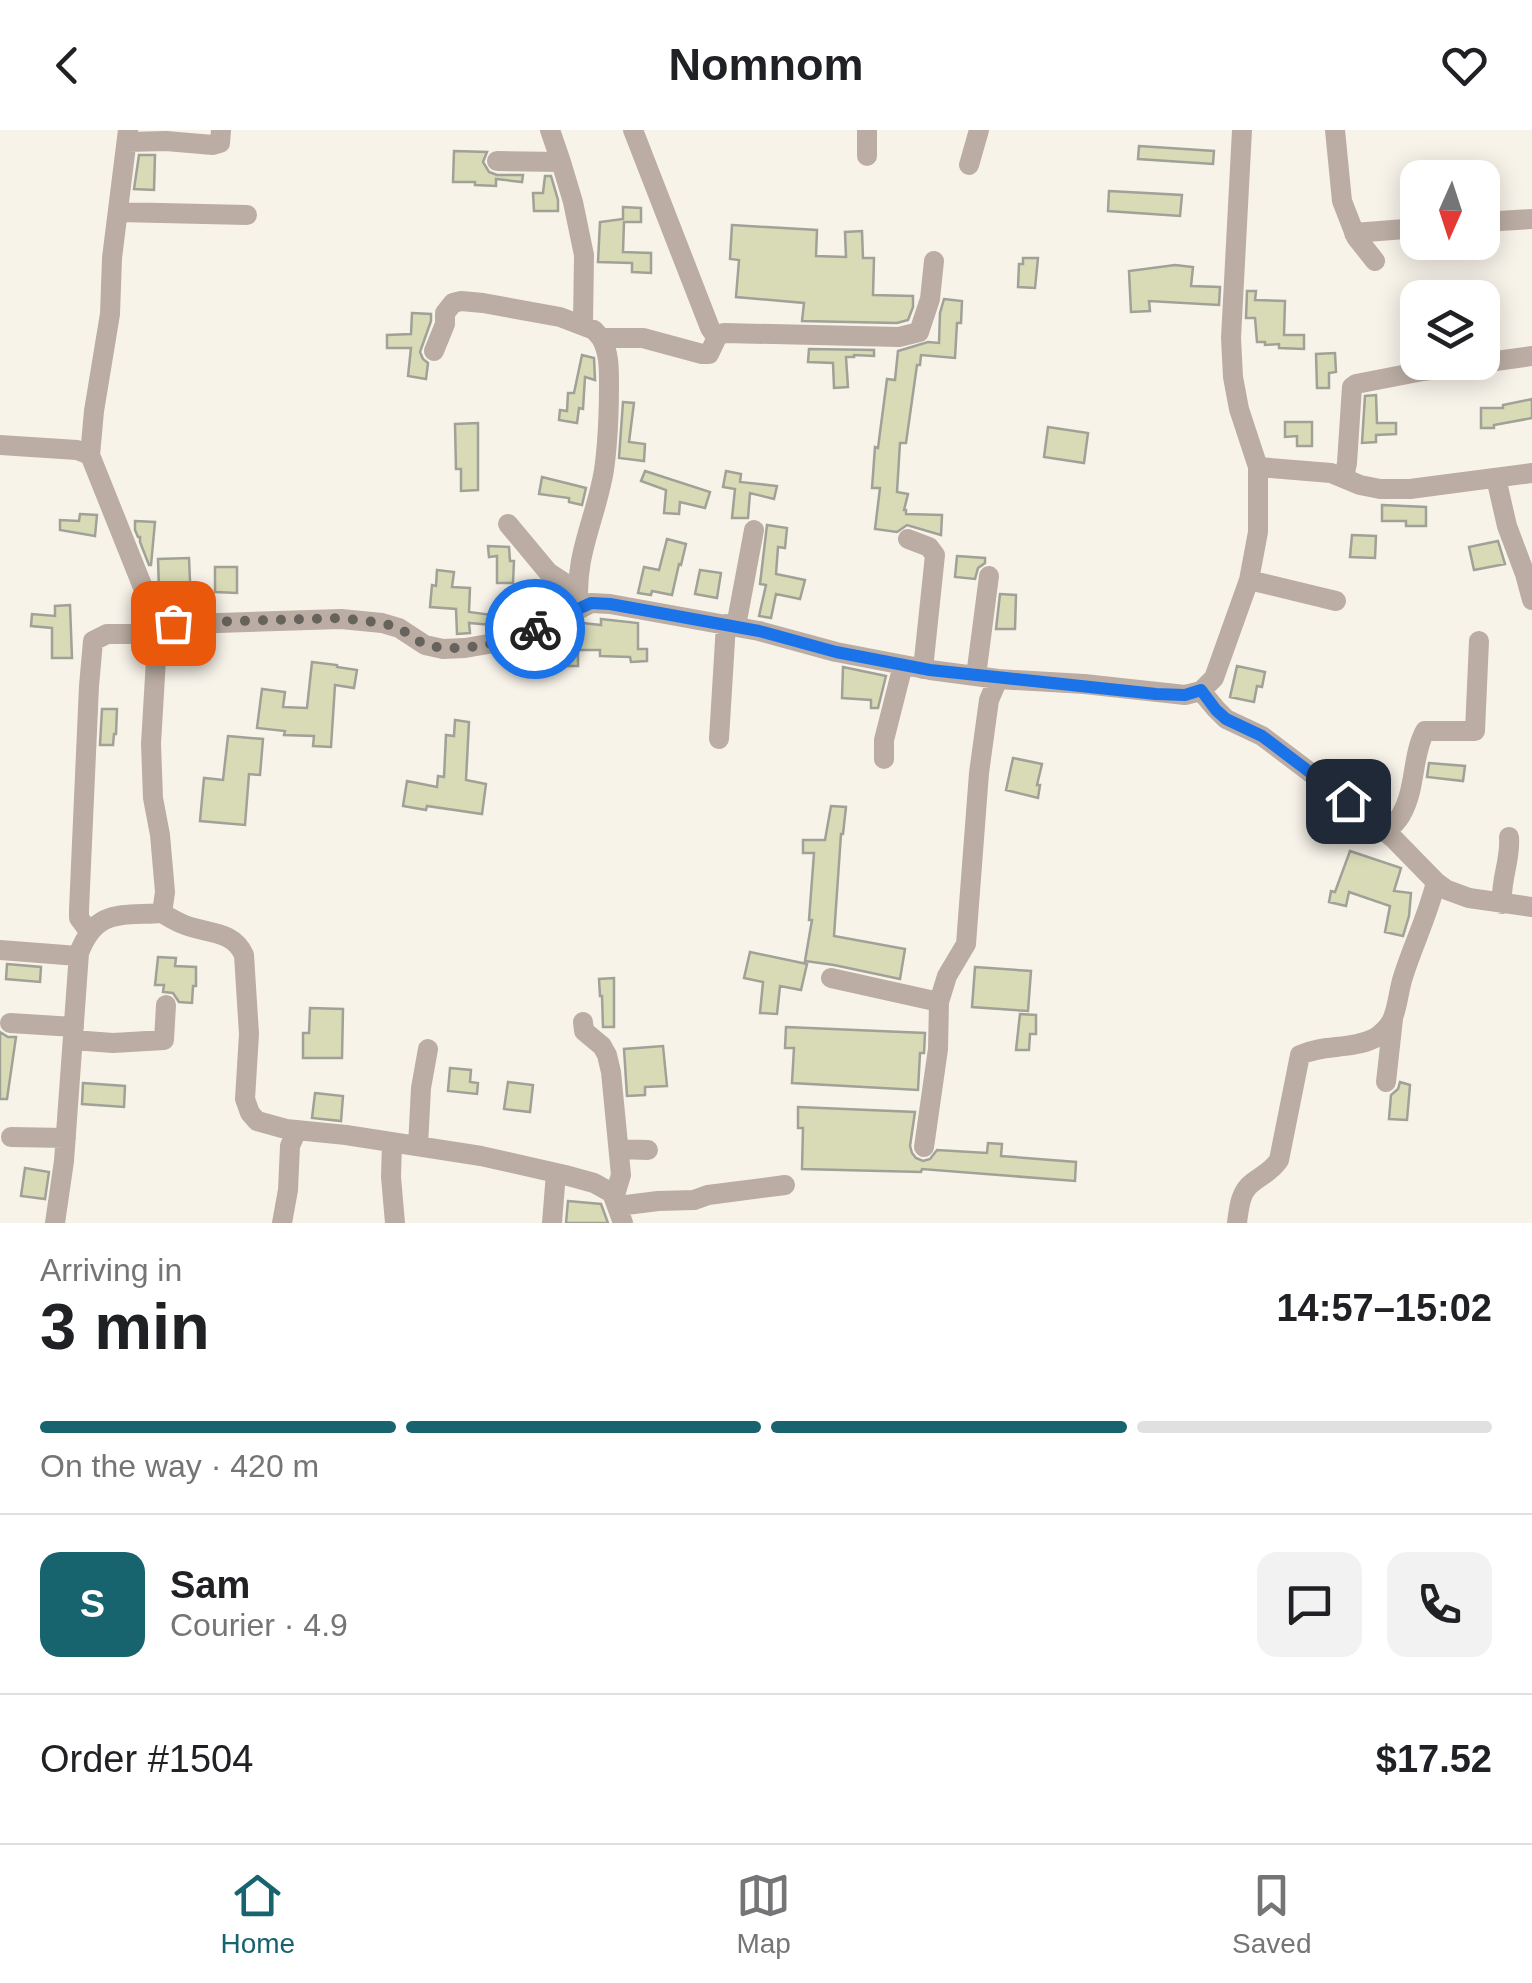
<!DOCTYPE html>
<meta charset="utf-8">
<style>
:root{--surface:#fff;--page:#f2f2f2;--text:#202124;--muted:#757577;--line:#e0e0e0;--accent:#17636e}
body{margin:0;font-family:Helvetica,sans-serif;background:var(--page);color:var(--text);height:100vh;display:flex;flex-direction:column;font-size:38px;white-space:nowrap}
*{box-sizing:border-box;margin:0}
p{font-size:32px;color:var(--muted)}
.icon{flex:none;width:55px;height:55px;fill:none;stroke:currentColor;stroke-width:2;stroke-linecap:round;stroke-linejoin:round}
.map{position:relative;height:1093px;overflow:hidden}
.panel{display:flex;flex-direction:column;background:var(--surface);flex:1}
.panel>*{flex:none}
.needle{width:65px;rotate:183deg}
.controls{position:absolute;left:1400px;top:30px;display:grid;gap:20px}
.controls a{display:grid;place-items:center;width:100px;height:100px;border-radius:20px;background:var(--surface);box-shadow:0 5px 25px #0003;font-size:50px}
.pin{position:absolute;display:grid;place-items:center;width:85px;height:85px;color:#fff;margin:-42px;border-radius:20px;box-shadow:0 5px 15px #0006}
.courier{position:absolute;display:grid;place-items:center;width:100px;height:100px;margin:-50px;border:8px solid #1a73e8;border-radius:50%;background:#fff;color:#222;box-shadow:0 2px 12px #0007}
.summary em{font-style:normal;font-weight:700}
.summary div{display:flex;flex-direction:column-reverse}
.summary{display:flex;align-items:center;justify-content:space-between;height:170px;padding:0 40px}
h1{font-size:65px;font-weight:700;line-height:75px}
.bar{display:grid;grid-template-columns:repeat(4,1fr);gap:15px 10px;align-content:center;height:120px;padding:0 40px}
.bar i{height:12px;border-radius:8px;background:var(--line)}
.bar .active{background:var(--accent)}
.bar p{grid-column:span 4}
.line{display:flex;align-items:center;gap:25px;padding:0 40px;border-top:2px solid var(--line)}
.line div{flex:1}
.round{display:grid;place-items:center;flex:none;width:105px;height:105px;border-radius:20px;background:var(--page)}
header{display:flex;justify-content:space-between;align-items:center;height:130px;padding:0 40px;background:var(--surface);font-size:45px;font-weight:700}
.dock{display:flex;justify-content:space-around;align-items:center;height:140px;border-top:2px solid var(--line);background:var(--surface);font-size:28px;color:var(--muted)}
.dock a{display:grid;justify-items:center;gap:5px}
.dock .active{color:var(--accent)}
.map>svg:first-child{display:block}
.building{fill:#d9dbb7;stroke:#a0a197;stroke-width:2.5}
.lines{fill:none;stroke-linecap:round;stroke-linejoin:round}
.minor{stroke:#bbada3;stroke-width:20}
.done{stroke:#66635d;stroke-width:10;stroke-dasharray:0 18}
.route{stroke:#1a73e8;stroke-width:12}
</style>
<header><svg class="icon" aria-label="back" viewBox="0 0 24 24"><path d="M15 5l-7 7 7 7"/></svg>Nomnom<svg class="icon" aria-label="heart" viewBox="0 0 24 24"><path d="M12 20l-8-8c-3-5 5-10 8-4 3-6 11-1 8 4z"/></svg></header>
<div class="map">
<svg width="1532" height="1093" viewBox="0 0 1532 1093">
<rect width="100%" height="100%" fill="#f8f3e9"/>
<!-- building -->
<path class="building" d="M1139 16 1214 21 1213 34 1138 29Z
M454 21 487 22 483 32 489 42 497 45H523L522 52 496 49V56L475 55V52H453Z
M139 25H155L154 60 134 59Z
M545 46H551L558 70V81H534L533 63H543Z
M1109 61 1182 65 1180 86 1108 81Z
M623 77 641 78V92H624L623 122 651 123V143L632 142V133L598 132 600 92 623 89Z
M732 95 817 100 816 126 846 127 845 102 862 101 863 128H874L873 165 913 166V177L908 190 897 193 802 191 804 173 736 167 739 130 730 129Z
M1023 128H1038L1035 158 1018 157 1019 134H1023Z
M1175 135 1193 137 1191 156 1220 157 1219 175 1149 171 1150 181 1131 182 1129 141Z
M1247 161H1256L1255 170 1285 171 1284 205H1304V219L1279 218V214L1265 215V212H1257L1255 188H1246Z
M944 169 962 171 961 193H957L955 228 921 225 920 235H917L906 313H900L897 362 908 364 904 380H906V384L942 385 941 405 907 395 897 402 875 399 880 358H872L875 317 878 318 887 249 895 250 898 221 928 212 939 213 940 183Z
M412 183 431 184V191L420 222 423 229 428 233 426 249 408 246 411 218H387V205L411 204Z
M809 219 874 220V226L854 225V227H846L848 257 834 258 833 233 808 232Z
M1335 223 1336 242 1329 243V258H1317L1316 224Z
M582 225 594 228 595 250 585 247 583 279 579 278 577 293 559 290 560 280 567 281 568 263H574Z
M1376 265 1377 293H1396V304L1376 305V312L1362 313 1365 266Z
M1532 269V288L1494 295V298H1481V278H1503V275Z
M623 272 634 273 629 312 645 314 644 331 619 328Z
M1285 292H1312V316H1297V306L1285 307Z
M478 293V360L461 361V339H456L455 294Z
M1048 297 1088 303 1084 333 1044 327Z
M645 341 710 362 705 378 680 372 679 384 664 383 666 360 641 351Z
M726 341 741 344 740 352 777 356 774 369 750 363 748 388H732L735 359 723 357Z
M542 347 586 358 582 375 569 372V368L539 364Z
M1382 375 1426 377V396H1406V391H1382Z
M80 384 97 385 95 406 60 400V390L79 391Z
M135 391 155 392 151 435H149L140 412V407H138L135 400Z
M767 395 787 398 785 418 778 417 776 444 805 450 800 469 776 464 771 488 759 486 766 455 760 454Z
M1352 405 1376 406 1375 428 1350 427Z
M667 409 686 414 681 435 679 434 672 465 652 461 651 465 638 463 644 437 659 440Z
M1498 411 1505 434 1474 440 1469 417Z
M488 416 509 417 510 431H514L513 453H497V426L489 427Z
M957 426 985 428V433L978 438 975 449 955 447Z
M189 428 191 473 164 474 159 461 158 429Z
M215 437H237V463L215 462Z
M437 440 454 442 452 457 470 458 469 482 492 485 491 495 469 493 470 503 457 504 456 479 430 477 432 455 436 456Z
M700 440 721 443 717 468 695 464Z
M1000 464 1016 465 1015 499H996Z
M70 475 72 528H52V498L31 496 32 484 55 486V476Z
M601 489 638 493V519H647V531L631 532 630 527 600 526V520H578V536H557V510H567L569 500 583 493 601 495Z
M312 532 337 535V537L357 540 354 558 335 555 331 617 313 616 314 606 284 605 285 601 257 598 262 559 285 562 283 577 307 578Z
M1237 536 1265 542 1262 557 1257 556 1254 572 1230 567Z
M843 537 886 546 878 578H871V570L842 568Z
M102 579H117L116 604H114L113 615H100Z
M455 590 469 592 466 650 486 654 482 684 427 676 426 680 403 676 407 651 437 657 438 646 444 647 446 605 454 606Z
M228 606 263 609 260 645 249 644 245 695 200 691 204 648 223 650Z
M1013 628 1042 634 1037 655H1040L1038 668 1006 660Z
M1429 633 1465 636 1463 651 1427 647Z
M831 676 846 677 843 704H841L834 806 905 819 900 849 834 835 805 831 812 790H809L814 723H803V710H825Z
M1350 721 1401 738 1394 761 1411 763 1409 786 1403 806 1385 802 1390 776 1349 762 1346 776 1329 772 1331 761 1335 762Z
M750 822 807 834 801 860 780 856 777 884 760 883 763 852 744 848Z
M158 827 176 828 175 836 196 837V856H193L192 873 179 872 173 863 163 862 164 855H155Z
M7 834 41 837 40 852 6 849Z
M975 837 1031 841 1028 881 972 877Z
M614 848V897H603L602 866H600L599 849Z
M310 878 343 879 342 928H303V903H309Z
M1020 884 1036 885V904H1030L1029 920H1016Z
M786 897 925 903 924 923H920L918 960 792 953 794 918H785Z
M0 902 8 907H16L7 969H0Z
M663 916 667 956 645 957V965L627 966 624 919Z
M450 938 471 940 470 952 478 953 477 964 448 961Z
M508 952 533 955 530 982 504 979Z
M1400 952 1410 955 1407 990 1389 989 1391 965 1398 959Z
M83 953 125 956 124 977 82 974Z
M315 963 343 966 341 991 312 988Z
M798 977 915 982 910 1016 912 1023 916 1028 923 1031 930 1029 937 1020 987 1023 988 1013 1002 1014 1001 1026 1076 1032 1075 1051 922 1039 921 1042 802 1039 803 998H798Z
M25 1038 49 1042 45 1069 21 1066Z
M568 1071 601 1074 608 1093H566Z"/>
<g class="lines">
<!-- minor -->
<path class="minor" d="M550 0 561 32
M633 0 710 198 717 208
M1335 0 1342 71 1356 107 1375 131
M127 12 166 11 213 15 220 13 221 0
M867 26V0
M497 31 561 32 573 72 584 125 583 194
M969 35 979 0
M118 82 247 85
M1482 92 1532 89
M1354 103 1418 98
M434 221 445 194V183L453 173 461 171 483 173 560 187 594 200 601 208H643L702 224H709L718 205 724 203 899 207 919 202 930 169 934 131
M0 315 77 320 90 325 158 495 341 489 382 493 399 498 425 515 443 519 465 518 500 512 560 489 591 473 610 474 759 501 836 522 930 540 998 549 1084 554 1185 565 1201 561 1214 548 1249 450 1258 402V337L1239 279 1233 247 1231 208 1242 0
M90 325 94 281 110 184 112 128 128 0
M1258 337 1331 343 1360 355 1380 359H1410L1532 343
M1344 348 1347 333 1352 257 1356 254 1423 241 1532 226
M1496 348 1507 396 1525 444 1532 470
M508 394 548 442 577 461
M908 409 929 417 935 425 923 539
M1249 450 1336 471
M579 479C573 427 596 389 604 340 608 312 609 282 609 253 609 237 609 222 601 208
M158 495 151 614 153 668 160 705 165 762 162 783C170 788 177 792 185 795 208 804 233 800 244 825L249 904 245 969 250 983 257 991 286 999 346 1005 481 1026 565 1045 594 1053 612 1063 623 1093
M736 496 754 400
M976 546 989 446
M1201 561 1216 579 1226 589 1262 606 1348 671 1394 709 1436 752 1447 760 1469 768 1532 777
M719 609 726 494
M884 629V610L903 535
M1386 703C1391 697 1399 690 1402 683 1416 658 1412 625 1425 601H1475L1479 511
M1502 774C1500 750 1511 730 1509 707
M88 800 79 788V780L89 556 93 511 107 504H158
M0 820 78 826
M831 848 939 872
M583 892 584 901 602 916 607 925 611 942 621 1045 614 1068
M10 893 74 897
M73 910 113 913 164 910 166 875
M1386 952 1393 889
M11 1007 66 1008
M392 1012 391 1047 395 1093
M418 1016 421 958 428 919
M924 1017 938 919 939 872 947 846 966 814 979 643 989 570 998 549
M619 1019 648 1020
M618 1076 658 1071 694 1070 708 1065 785 1055
M55 1093 64 1031 79 823C96 778 121 786 162 783
M282 1093 288 1060 290 1016 297 1000
M552 1093 556 1043
M1237 1093C1239 1078 1240 1062 1252 1053 1263 1044 1271 1042 1279 1030L1300 925C1323 914 1351 920 1375 908 1381 904 1387 899 1391 892 1398 879 1398 862 1403 847 1413 815 1428 785 1436 752"/>
</g>
<g class="lines">
<!-- done -->
<path class="done" d="M173 493 341 488 382 493 399 498 425 515 443 518H465L500 512 535 499"/>
<!-- route -->
<path class="route" d="M535 499 591 473 610 474 759 501 836 522 930 540 1156 564 1185 565 1201 560 1216 580 1226 589 1262 606 1348 671"/>
</g>
</svg>
<div class="controls">
<a><svg class="needle" viewBox="-14 -14 28 28"><path d="M0-13l5 13h-10z" fill="#e53935"/><path d="M0 13l5-13h-10z" fill="#757577"/></svg></a>
<a><svg class="icon" aria-label="layers" viewBox="0 0 24 24"><path d="M12 4l9 5-9 5-9-5zM3 14l9 5 9-5"/></svg></a>
</div>
<div class="pin" style="left:173px;top:493px;background:#ea580c"><svg class="icon" aria-label="bag" viewBox="0 0 24 24"><path d="M5 8h14l-1 12H6zM9 8a3 3 0 0 1 6 0"/></svg></div>
<div class="pin" style="left:1348px;top:671px;background:#1f2937"><svg class="icon" aria-label="home" viewBox="0 0 24 24"><path d="M3 11l9-7 9 7M6 9v11h12V9"/></svg></div>
<div class="courier" style="left:535px;top:499px"><svg class="icon" aria-label="bike" viewBox="0 0 24 24"><circle cx="6" cy="16" r="4"/><circle cx="18" cy="16" r="4"/><path d="M6 16l4-8h5l3 8M10 8l3 8H6M13 5h3"/></svg></div>
</div>
<section class="panel">
<div class="summary"><div><h1>3 min</h1><p>Arriving in</p></div><em>14:57–15:02</em></div>
<div class="bar"><i class="active"></i><i class="active"></i><i class="active"></i><i></i><p>On the way · 420 m</p></div>
<div class="line" style="height:180px"><b class="round" style="background:var(--accent);color:#fff">S</b><div><b>Sam</b><p>Courier · 4.9</p></div><a class="round"><svg class="icon" aria-label="chat" viewBox="0 0 24 24"><path d="M4 5h16v11H9l-5 4z"/></svg></a><a class="round"><svg class="icon" aria-label="phone" viewBox="0 0 24 24"><path d="M5 4h4l2 5-3 2q2 4 5 5l2-3 5 2v4C11 20 4 13 5 4z"/></svg></a></div>
<div class="line" style="height:130px"><div>Order #1504</div><b>$17.52</b></div>
</section>
<nav class="dock">
<a class="active"><svg class="icon" aria-label="home" viewBox="0 0 24 24"><path d="M3 11l9-7 9 7M6 9v11h12V9"/></svg>Home</a>
<a><svg class="icon" aria-label="map" viewBox="0 0 24 24"><path d="M3 6l6-2 6 2 6-2v14l-6 2-6-2-6 2zM9 4v14M15 6v14"/></svg>Map</a>
<a><svg class="icon" aria-label="saved" viewBox="0 0 24 24"><path d="M7 4h10v16l-5-4-5 4z"/></svg>Saved</a>
</nav>
